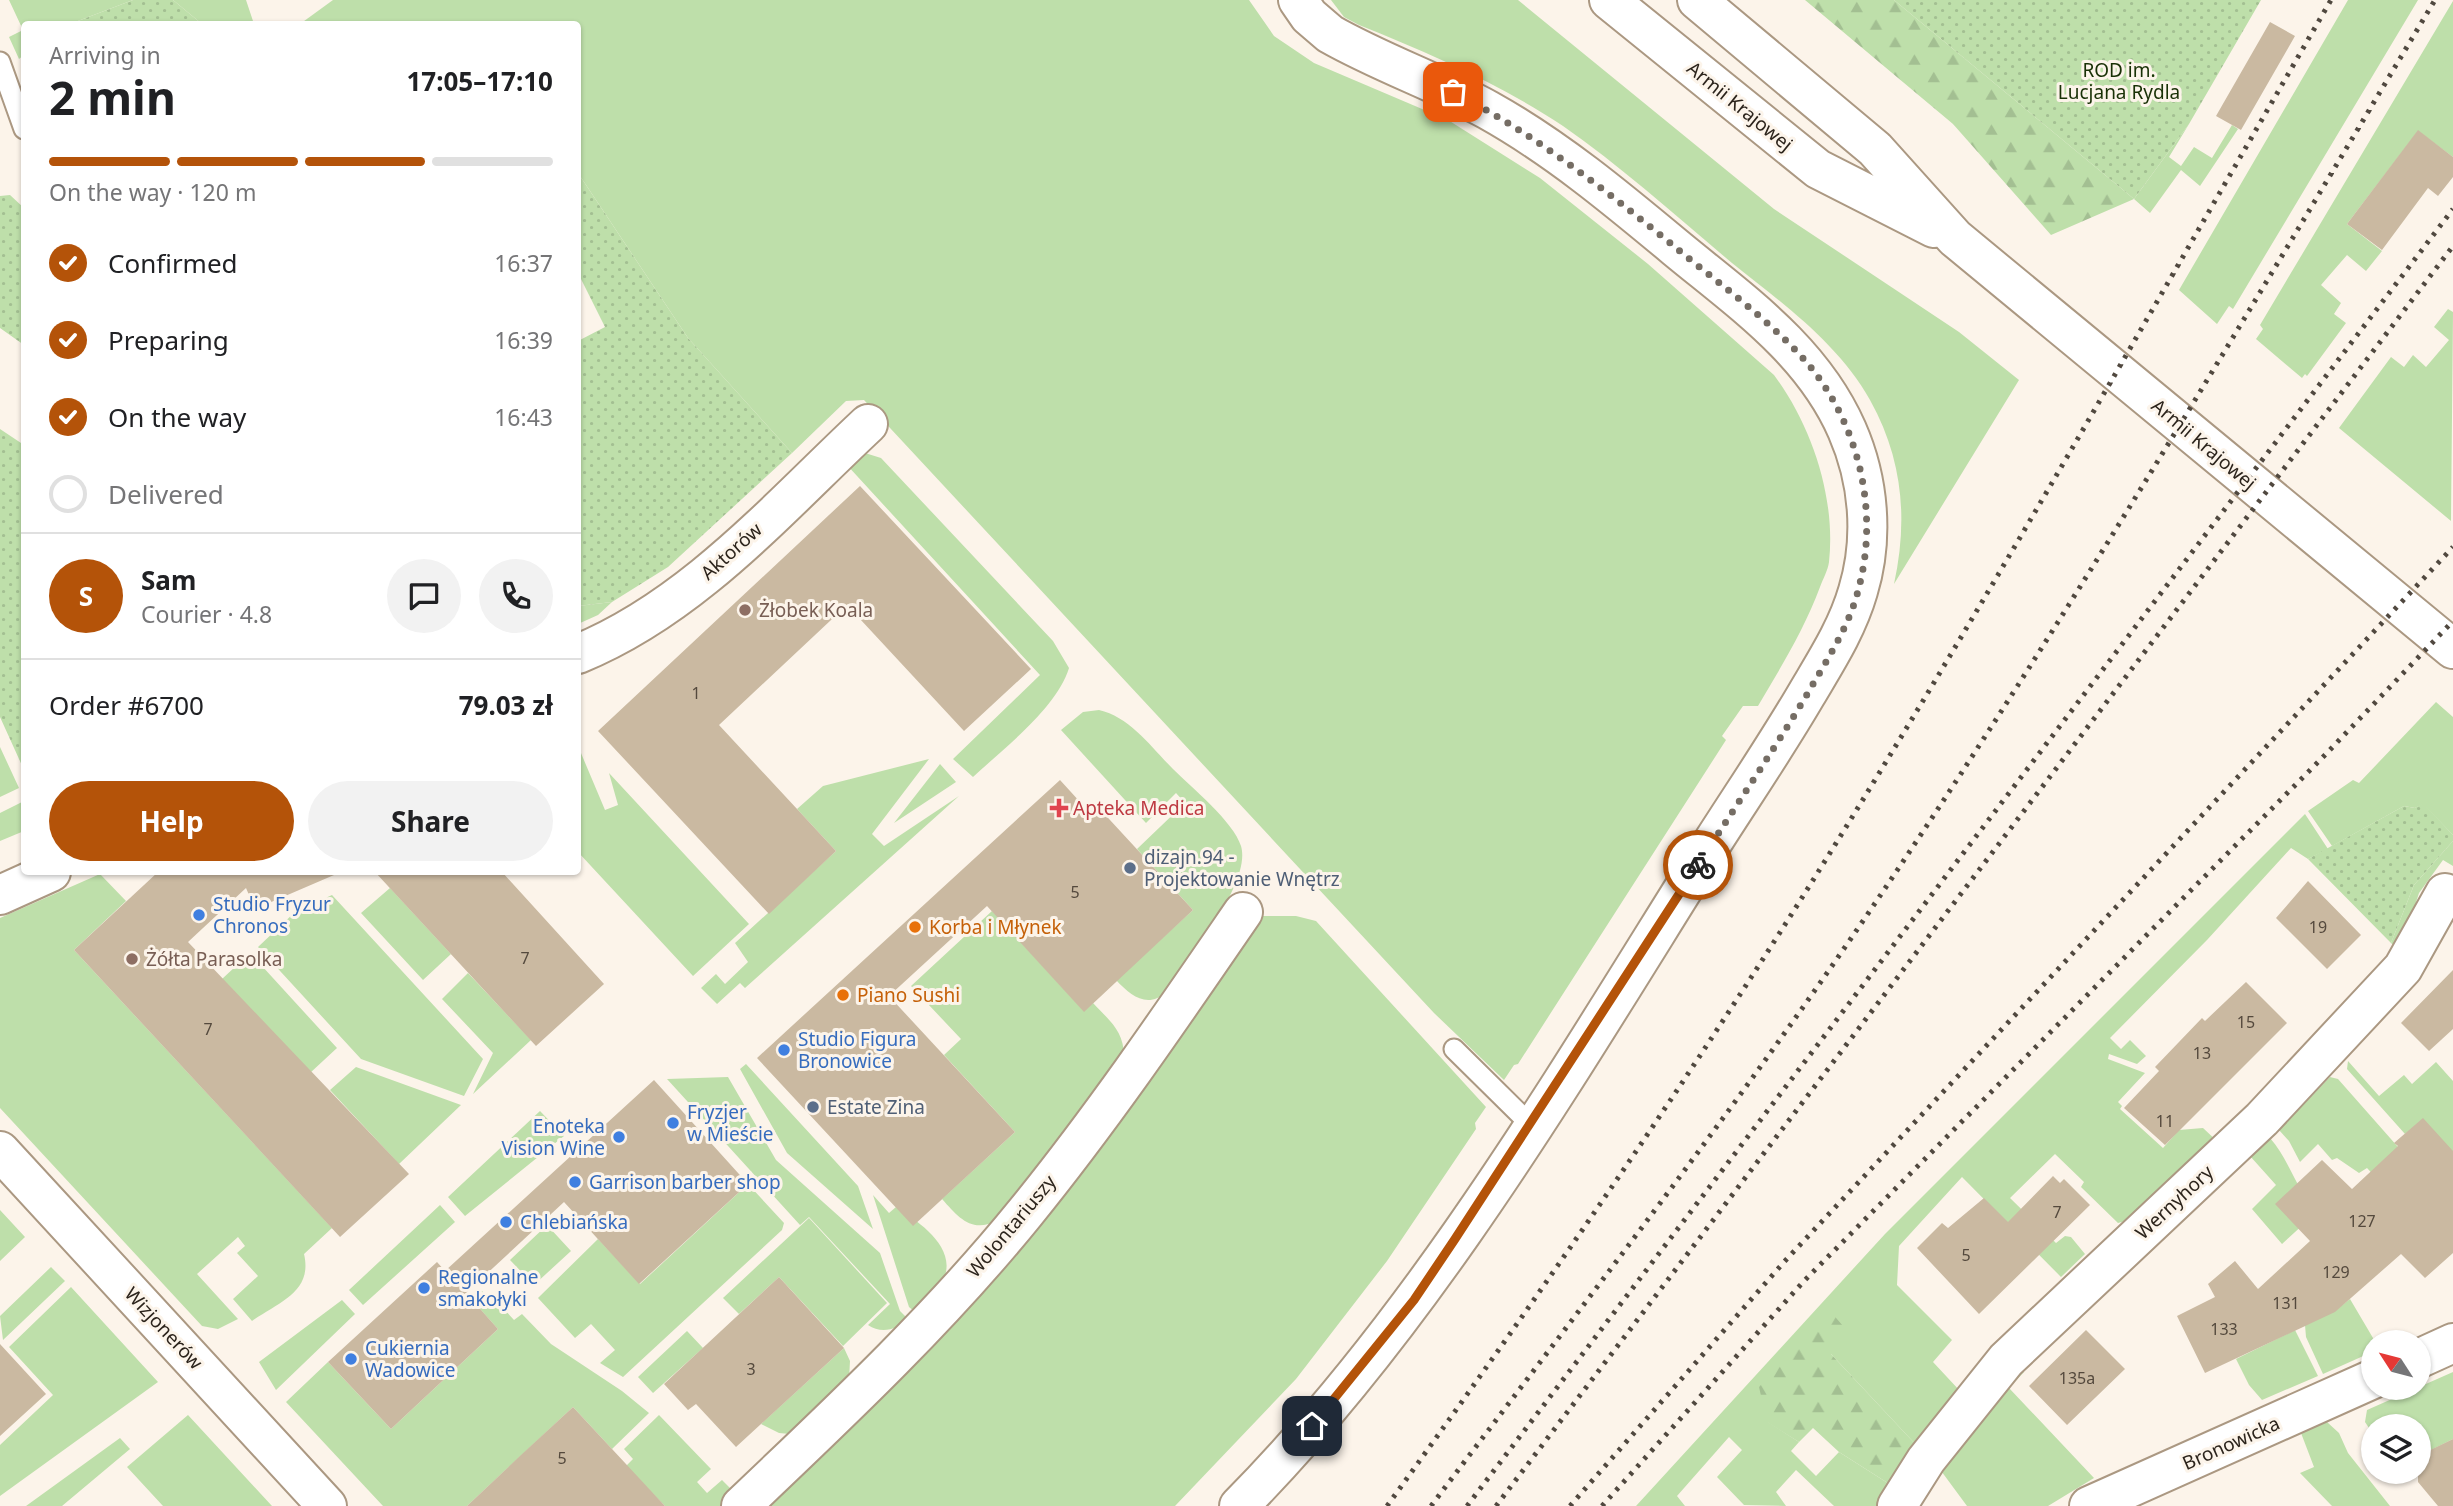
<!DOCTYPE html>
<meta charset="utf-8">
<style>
:root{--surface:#fff;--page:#f2f2f2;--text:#202124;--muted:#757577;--line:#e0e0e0;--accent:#b45309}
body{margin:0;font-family:"Noto Sans",sans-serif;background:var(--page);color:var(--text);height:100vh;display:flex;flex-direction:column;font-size:26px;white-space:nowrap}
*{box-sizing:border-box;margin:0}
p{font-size:23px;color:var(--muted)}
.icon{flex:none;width:38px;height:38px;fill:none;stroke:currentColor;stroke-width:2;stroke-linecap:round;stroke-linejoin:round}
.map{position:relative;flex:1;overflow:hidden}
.side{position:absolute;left:21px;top:21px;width:560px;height:854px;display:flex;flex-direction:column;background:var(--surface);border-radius:7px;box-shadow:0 2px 5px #0004}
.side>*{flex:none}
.needle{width:46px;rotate:306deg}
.fabs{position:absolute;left:2361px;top:1330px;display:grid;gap:14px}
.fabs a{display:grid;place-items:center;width:70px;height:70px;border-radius:50%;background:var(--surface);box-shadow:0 2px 5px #0004;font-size:35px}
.pin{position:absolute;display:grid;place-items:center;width:60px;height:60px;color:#fff;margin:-30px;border-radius:14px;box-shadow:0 4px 10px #0006}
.courier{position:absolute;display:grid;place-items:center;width:70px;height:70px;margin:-35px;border:5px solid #b45309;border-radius:50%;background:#fff;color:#222;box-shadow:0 2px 9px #0007}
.summary em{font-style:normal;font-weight:700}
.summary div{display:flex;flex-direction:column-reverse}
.summary{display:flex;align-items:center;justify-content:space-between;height:119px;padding:0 28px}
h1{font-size:46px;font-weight:700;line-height:52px}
.bar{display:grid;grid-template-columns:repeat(4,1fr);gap:10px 7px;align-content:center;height:84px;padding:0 28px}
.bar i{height:9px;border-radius:5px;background:var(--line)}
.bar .current{background:var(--accent)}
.bar p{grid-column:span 4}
.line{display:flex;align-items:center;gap:18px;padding:0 28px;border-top:2px solid var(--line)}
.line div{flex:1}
.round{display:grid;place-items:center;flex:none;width:74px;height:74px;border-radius:37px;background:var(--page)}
ol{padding:0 28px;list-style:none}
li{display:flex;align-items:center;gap:21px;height:77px}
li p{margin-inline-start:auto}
li .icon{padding:7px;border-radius:50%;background:var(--accent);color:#fff;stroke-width:4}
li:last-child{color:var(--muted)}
li i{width:38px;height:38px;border:4px solid var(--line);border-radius:50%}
.action{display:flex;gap:14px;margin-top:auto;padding:14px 28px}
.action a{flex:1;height:80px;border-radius:42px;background:var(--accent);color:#fff;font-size:28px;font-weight:700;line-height:80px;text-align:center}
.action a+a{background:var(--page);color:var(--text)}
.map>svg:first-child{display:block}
.green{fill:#bedfaa}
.forest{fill:url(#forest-firs)}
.garden{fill:url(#garden-dots)}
.building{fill:#cab9a1}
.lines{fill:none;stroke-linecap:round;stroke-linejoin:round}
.lane-casing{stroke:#ab9882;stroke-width:23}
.street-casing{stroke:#ab9882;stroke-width:42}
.secondary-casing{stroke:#ab9882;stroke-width:42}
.lane{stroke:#fff;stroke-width:19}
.street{stroke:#fff;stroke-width:38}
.secondary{stroke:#fff;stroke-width:38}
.rail{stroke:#50483f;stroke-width:5;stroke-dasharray:3.5 7;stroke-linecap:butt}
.done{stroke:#756d64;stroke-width:7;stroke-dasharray:0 12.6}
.route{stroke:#b45309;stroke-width:9}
.education-dot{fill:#8d6e63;stroke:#fcf4ea;stroke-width:2.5}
.health-dot{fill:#e0444e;stroke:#fcf4ea;stroke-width:2.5}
.service-dot{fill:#5c6f8a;stroke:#fcf4ea;stroke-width:2.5}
.shop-dot{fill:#3f7fe0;stroke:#fcf4ea;stroke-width:2.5}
.food-dot{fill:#e8710a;stroke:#fcf4ea;stroke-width:2.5}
.labels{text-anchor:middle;stroke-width:6;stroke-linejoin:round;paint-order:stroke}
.number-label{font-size:16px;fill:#54493d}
.park-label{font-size:19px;fill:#193106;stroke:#fcf4ea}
.street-label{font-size:19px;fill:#2c241c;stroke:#fcf4ea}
.education-label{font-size:19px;fill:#785e54;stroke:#fcf4ea;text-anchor:start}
.health-label{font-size:19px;fill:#be3a42;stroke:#fcf4ea;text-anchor:start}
.service-label{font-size:19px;fill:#4e5e75;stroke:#fcf4ea;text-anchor:start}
.shop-label{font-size:19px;fill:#366cbe;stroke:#fcf4ea;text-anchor:start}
.food-label{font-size:19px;fill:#c56008;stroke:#fcf4ea;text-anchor:start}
</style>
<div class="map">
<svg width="2453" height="1506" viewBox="0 0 2453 1506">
<defs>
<pattern id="forest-firs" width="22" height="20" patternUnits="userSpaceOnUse" patternTransform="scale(1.75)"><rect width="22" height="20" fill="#bedfaa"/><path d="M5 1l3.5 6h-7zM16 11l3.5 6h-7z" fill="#a3bf92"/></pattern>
<pattern id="garden-dots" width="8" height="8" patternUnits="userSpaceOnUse" patternTransform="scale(1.75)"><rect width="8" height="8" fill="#bedfaa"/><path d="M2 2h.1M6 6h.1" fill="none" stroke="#a3bf92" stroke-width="1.8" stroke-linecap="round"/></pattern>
</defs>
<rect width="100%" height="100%" fill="#fcf4ea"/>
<!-- green -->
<path class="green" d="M9 0H133L70 24H24V55L19 59 9 37 23 30Z
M173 0H246L254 24H202Z
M333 0H1249L1274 36 1314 63 1448 120 1540 178 1648 264 1774 375C1812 426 1836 498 1829 562 1828 570 1823 579 1820 587 1804 630 1781 667 1758 706H1743L1722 736 1726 740 1518 1064 1514 1065 1504 1080 1434 1013 864 400 846 401 792 453 688 338 578 173V24H300Z
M1331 0H1518L1774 209 1959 332 2019 380 1894 584C1908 520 1903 459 1870 400 1838 343 1782 303 1732 263 1677 217 1622 167 1563 126 1500 84 1429 53 1359 25L1344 17Z
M2348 0H2418L2233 309 2229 306 2217 324 2179 290Z
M2453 1V157L2418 131 2347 224 2382 251 2366 271 2347 255 2321 285 2341 303 2334 314 2346 323 2307 376 2305 374 2302 378 2256 339 2263 329 2260 325Z
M2189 124 2169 157 2181 166 2194 147 2212 158 2232 125 2238 129 2200 186 2181 170 2150 213 2134 199Z
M2448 309 2453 312 2451 521 2339 428 2391 357 2404 367 2413 355 2426 367 2449 340 2434 327Z
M865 453 881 458 1053 641 1069 668C1057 708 1003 749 973 777L953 759 1040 675 846 464 857 455Z
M612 602 598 615 578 624V606Z
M2436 702 2453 717V835L2423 804 2415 808 2404 806 2332 846 2308 811 2353 780 2359 783Z
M1099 710C1130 717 1151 747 1173 769 1191 787 1234 822 1241 846 1252 883 1187 960 1167 992 1147 1009 1131 996 1116 980L1193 910 1137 849 1185 803 1176 793 1146 823 1061 730 1083 712Z
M578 746 605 810 618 805 609 773 749 924 693 976 578 852Z
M0 747 19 788 0 797Z
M929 759 872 834 884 846 959 796 745 988 740 983 717 1004 701 988 716 974 725 984 748 962 735 943 836 851 797 809 823 786Z
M940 764 956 782 894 823Z
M24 801V831L0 841V813Z
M2305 814 2328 849 2308 859 2291 848 2207 940 2110 1038 2121 1049 2130 1040 2146 1056 2137 1064 2109 1054 2108 1059 2145 1073 2118 1102 2122 1106 2120 1109 2163 1148 2179 1130 2203 1128 2219 1143 2144 1216 2118 1223 2081 1187 2084 1182 2055 1154 2010 1198 2056 1243 2065 1236 2071 1237 2085 1254 2061 1277 1962 1177 1899 1246 1897 1285 1952 1340 1933 1362 1960 1391 1919 1448 1831 1354 1768 1422 1799 1442 1791 1451 1816 1476 1839 1452 1894 1487 1882 1506H1834L1796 1470 1776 1492 1786 1506 1744 1505 1717 1477 1742 1450 1729 1437 1677 1496 1685 1506H1636L1885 1234Z
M2453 841V866L2443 860 2419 893 2400 952 2391 943 2414 885Z
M100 874 126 901 74 950 332 1228 304 1254C313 1292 279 1302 252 1321L233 1299 258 1276 237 1253 245 1246 238 1237 197 1274 238 1319 218 1329 202 1326 0 1108V918Z
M390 888 451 954 423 980 361 913Z
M332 895 483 1059 464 1096 361 1059 258 947 295 912Z
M992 911 1084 1011 1093 1003C1109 1020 1124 1031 1124 1056L998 1220C972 1234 959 1218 942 1199L1015 1132 944 1055 961 1039 911 986Z
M1259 916H1296L1316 921 1486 1107 1475 1123 1476 1129 1387 1261 1296 1379 1175 1506H767Z
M250 953 337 1048 310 1073 222 979Z
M468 973 531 1040 473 1094 493 1053 442 999Z
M2348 1061 2379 1096 2404 1075 2412 1084 2436 1062 2453 1081V1171L2410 1130 2405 1134 2347 1069Z
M746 1064 858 1186 873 1229 787 1153 740 1069Z
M356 1067 461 1105 399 1164 330 1090Z
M728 1077 776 1160 880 1253 900 1311 908 1319C897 1330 881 1334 868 1325L890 1304 809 1217 800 1225 667 1079Z
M2330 1077 2338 1079 2413 1164 2399 1202 2367 1168 2359 1173 2337 1158 2332 1160 2318 1144 2300 1162 2289 1141 2279 1130Z
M540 1111 564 1136 465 1216 448 1197Z
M2270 1138C2290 1161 2296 1190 2317 1212L2282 1244 2252 1209 2276 1185 2250 1156Z
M748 1184 784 1223 782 1230 623 1377 600 1363 615 1350 591 1324 575 1338 538 1298 598 1239 640 1284Z
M873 1195 889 1213 896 1207C919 1222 962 1250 941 1284 935 1294 923 1303 915 1312L909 1307Z
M440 1205 455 1222 363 1305 349 1290Z
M0 1210 25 1237 0 1261Z
M809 1218 887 1303 843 1346 779 1277 739 1314 723 1298Z
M547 1225 571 1251 534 1285 510 1260Z
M51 1267 65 1281 3 1340 0 1316Z
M71 1287 158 1382 0 1496V1445L53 1395 9 1347Z
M482 1291 501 1312 504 1309 514 1320 522 1314 551 1344 622 1391 649 1413 612 1449 573 1407 467 1506H383L286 1402 328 1362 391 1429 498 1329 472 1300Z
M2350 1299 2373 1338 2370 1353 2323 1374 2306 1337 2305 1325 2336 1310Z
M342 1300 355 1314 276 1390 259 1362Z
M2295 1330 2318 1376 2262 1400 2249 1385 2236 1359Z
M687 1331 703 1348 653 1393 638 1377Z
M844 1348 850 1361 849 1379 790 1434 779 1433 761 1424Z
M2016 1363 2024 1372 2009 1388 2094 1478 2048 1506H1967L1936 1464Z
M2453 1372V1439L2419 1456 2418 1426H2373V1434L2365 1422 2367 1410Z
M188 1415 272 1506H163L127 1467Z
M659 1415 711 1469 697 1482 707 1493 722 1480 735 1493 722 1506H665L626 1466 633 1459 624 1449Z
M2327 1422 2339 1433 2348 1453 2390 1506H2332L2300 1473 2314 1467 2301 1433Z
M120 1438 130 1449 62 1506H26Z"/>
<!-- forest -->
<path class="forest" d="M1805 0H1894L2134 199 2051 235 1953 124Z
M1830 1311 1850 1334 1831 1354 1919 1448 1894 1487 1839 1452 1813 1428 1799 1442 1767 1422 1759 1387Z"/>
<!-- garden -->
<path class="garden" d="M133 0H173L202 24H70Z
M1894 0H2261L2189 124 2134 199Z
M578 173 688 338 792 453 668 567 612 602 578 606V341L605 327 578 273Z
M10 195 24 208V345L0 328V196Z
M0 429 24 445V770L0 717Z
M2423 803 2453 835V841L2414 885 2391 943 2308 859 2404 806 2415 808Z"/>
<!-- building -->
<path class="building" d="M2270 22 2295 36 2241 130 2216 116Z
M2418 130 2453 157V177L2438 196 2428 188 2382 250 2347 224Z
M860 486 1031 669 964 731 847 605 719 725 836 851 769 914 598 731Z
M1060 780 1091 814 1098 807 1193 910 1084 1012 987 906 889 996 1015 1132 913 1226 757 1058Z
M158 872H341L255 909 246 888 188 942 409 1174 340 1237 74 950Z
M375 872H502L604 984 536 1046Z
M2308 881 2361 935 2327 969 2276 918Z
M2453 970V1029L2429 1051 2401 1023Z
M2246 982 2287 1023 2165 1145 2124 1108 2159 1071 2155 1067 2202 1018 2205 1021Z
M654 1080 748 1184 639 1284 564 1202 466 1293 498 1329 391 1429 328 1362 437 1262 445 1271Z
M2423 1118 2453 1151V1253L2425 1278 2401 1254 2335 1312 2205 1373 2177 1316 2215 1297 2208 1284 2235 1261 2258 1289 2310 1241 2275 1204 2322 1160 2352 1189 2398 1146 2394 1143Z
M2053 1176 2060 1183 2064 1179 2090 1205 1979 1314 1917 1248 1942 1223 1948 1228 1984 1198 2008 1222Z
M779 1277 844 1348 736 1447 696 1404 688 1410 664 1384Z
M2086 1330 2125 1369 2067 1425 2029 1386Z
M0 1344 46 1394 0 1436Z
M573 1407 665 1506H467L521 1455Z
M2453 1439V1506H2438L2418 1482V1456Z"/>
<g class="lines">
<!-- lane casing -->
<g class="lane-casing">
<path id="lane" d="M0 62 24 129
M1454 1049 1531 1125"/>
</g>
<!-- street casing -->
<g class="street-casing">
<path id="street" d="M578 654C693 607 779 507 868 424
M0 895 51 872
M0 1151 327 1506
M2418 1359 2453 1343
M741 1506C839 1413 940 1318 1025 1213 1103 1117 1173 1014 1243 912
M1239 1506C1425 1318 1567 1074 1707 851 1740 799 1775 748 1806 695 1826 661 1847 629 1858 591 1874 538 1869 480 1847 430 1812 350 1740 301 1676 248 1616 198 1556 148 1488 110 1437 82 1381 63 1330 34L1309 16 1298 0
M1897 1506 1926 1460 2006 1360 2262 1119 2403 968 2445 893
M2089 1506 2373 1379"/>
</g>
<!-- secondary casing -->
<g class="secondary-casing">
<path id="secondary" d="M1609 0 1818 169 1934 228
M1697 0 1875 149 1955 238 2453 649"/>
</g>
<!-- lane -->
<use href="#lane" class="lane"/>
<!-- street -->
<use href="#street" class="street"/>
<!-- secondary -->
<use href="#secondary" class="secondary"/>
<!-- rail -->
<path class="rail" d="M1387 1506C1544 1289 1697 1068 1838 840 2009 564 2168 281 2331 0
M1431 1506C1588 1298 1749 1092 1894 875 2085 590 2259 294 2435 0
M1467 1506 2453 209
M1496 1506 2453 246
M1570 1506 1784 1262 2453 547
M1602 1506 1804 1281 2324 756 2453 621"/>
</g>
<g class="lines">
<!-- done -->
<path class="done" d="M1453 92C1533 133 1600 186 1669 242 1713 279 1762 314 1801 356 1857 417 1880 507 1859 587 1850 625 1828 658 1809 691 1774 750 1735 807 1698 865"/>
<!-- route -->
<path class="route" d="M1312 1426 1414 1300 1455 1239 1698 865"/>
</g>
<!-- markers -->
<g class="education-dot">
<circle cx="745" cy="610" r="7"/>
<circle cx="132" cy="959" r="7"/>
</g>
<path class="health-dot" d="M1055.5 797.5h7v7h7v7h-7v7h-7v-7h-7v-7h7z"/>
<g class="service-dot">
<circle cx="1130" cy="868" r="7"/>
<circle cx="813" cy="1107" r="7"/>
</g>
<g class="shop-dot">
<circle cx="199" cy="915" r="7"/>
<circle cx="784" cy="1050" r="7"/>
<circle cx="673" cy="1123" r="7"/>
<circle cx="619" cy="1137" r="7"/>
<circle cx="575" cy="1182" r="7"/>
<circle cx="506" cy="1222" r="7"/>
<circle cx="424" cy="1288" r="7"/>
<circle cx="351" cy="1359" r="7"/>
</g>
<g class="food-dot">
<circle cx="915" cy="927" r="7"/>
<circle cx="843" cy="995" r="7"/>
</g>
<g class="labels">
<!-- number labels -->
<g class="number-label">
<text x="696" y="699">1</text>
<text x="1075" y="898">5</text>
<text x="2318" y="933">19</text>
<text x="525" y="964">7</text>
<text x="2246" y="1028">15</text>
<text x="208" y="1035">7</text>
<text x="2202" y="1059">13</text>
<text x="2165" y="1127">11</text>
<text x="2057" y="1218">7</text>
<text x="2362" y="1227">127</text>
<text x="1966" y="1261">5</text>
<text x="2336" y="1278">129</text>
<text x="2286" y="1309">131</text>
<text x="2224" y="1335">133</text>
<text x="751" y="1375">3</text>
<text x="2077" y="1384">135a</text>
<text x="562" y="1464">5</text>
</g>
<!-- park labels -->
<g class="park-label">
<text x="2119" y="77">ROD im.<tspan x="2119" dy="22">Lucjana Rydla</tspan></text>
</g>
<!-- street labels -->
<g class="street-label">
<text transform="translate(1740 106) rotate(39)" y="7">Armii Krajowej</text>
<text transform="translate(2204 444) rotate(40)" y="7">Armii Krajowej</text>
<text transform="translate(731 551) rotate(-42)" y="7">Aktorów</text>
<text transform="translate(2174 1202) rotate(-43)" y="7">Wernyhory</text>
<text transform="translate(1011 1226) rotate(-50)" y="7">Wolontariuszy</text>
<text transform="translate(164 1328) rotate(47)" y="7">Wizjonerów</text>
<text transform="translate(2231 1443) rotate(-24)" y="7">Bronowicka</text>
</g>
<!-- education labels -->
<g class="education-label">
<text x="759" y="617">Żłobek Koala</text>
<text x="146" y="966">Żółta Parasolka</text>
</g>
<!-- health labels -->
<g class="health-label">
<text x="1073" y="815">Apteka Medica</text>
</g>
<!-- service labels -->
<g class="service-label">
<text x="1144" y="864">dizajn.94 -<tspan x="1144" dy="22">Projektowanie Wnętrz</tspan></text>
<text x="827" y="1114">Estate Zina</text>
</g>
<!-- shop labels -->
<g class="shop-label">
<text x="213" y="911">Studio Fryzur<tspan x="213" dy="22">Chronos</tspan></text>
<text x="798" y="1046">Studio Figura<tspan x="798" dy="22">Bronowice</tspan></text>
<text x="687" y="1119">Fryzjer<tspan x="687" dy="22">w Mieście</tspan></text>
<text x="605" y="1133" text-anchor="end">Enoteka<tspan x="605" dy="22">Vision Wine</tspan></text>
<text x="589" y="1189">Garrison barber shop</text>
<text x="520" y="1229">Chlebiańska</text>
<text x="438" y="1284">Regionalne<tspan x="438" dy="22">smakołyki</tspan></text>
<text x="365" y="1355">Cukiernia<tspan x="365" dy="22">Wadowice</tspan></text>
</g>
<!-- food labels -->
<g class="food-label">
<text x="929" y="934">Korba i Młynek</text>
<text x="857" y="1002">Piano Sushi</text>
</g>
</g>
</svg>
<div class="fabs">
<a><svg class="needle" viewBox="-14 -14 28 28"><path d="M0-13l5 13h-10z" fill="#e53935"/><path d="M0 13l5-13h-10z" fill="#757577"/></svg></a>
<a><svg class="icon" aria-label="layers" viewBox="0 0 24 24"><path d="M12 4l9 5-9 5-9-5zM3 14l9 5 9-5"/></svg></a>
</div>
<div class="pin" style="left:1453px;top:92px;background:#ea580c"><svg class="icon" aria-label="bag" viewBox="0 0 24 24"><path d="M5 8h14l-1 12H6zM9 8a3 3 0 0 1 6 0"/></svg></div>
<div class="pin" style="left:1312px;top:1426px;background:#1f2937"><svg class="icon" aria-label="home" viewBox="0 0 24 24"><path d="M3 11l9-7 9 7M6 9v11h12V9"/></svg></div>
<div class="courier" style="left:1698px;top:865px"><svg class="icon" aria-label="bike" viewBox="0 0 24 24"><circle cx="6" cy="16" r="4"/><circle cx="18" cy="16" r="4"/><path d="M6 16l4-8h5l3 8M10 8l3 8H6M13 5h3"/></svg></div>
<section class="side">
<div class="summary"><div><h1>2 min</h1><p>Arriving in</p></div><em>17:05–17:10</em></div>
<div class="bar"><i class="current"></i><i class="current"></i><i class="current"></i><i></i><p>On the way · 120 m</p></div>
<ol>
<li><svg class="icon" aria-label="check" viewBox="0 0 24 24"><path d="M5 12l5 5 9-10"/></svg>Confirmed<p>16:37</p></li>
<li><svg class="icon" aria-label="check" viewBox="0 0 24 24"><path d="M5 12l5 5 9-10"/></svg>Preparing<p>16:39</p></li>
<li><svg class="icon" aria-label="check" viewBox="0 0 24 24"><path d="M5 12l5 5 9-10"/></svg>On the way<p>16:43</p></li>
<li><i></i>Delivered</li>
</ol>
<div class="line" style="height:126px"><b class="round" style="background:var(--accent);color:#fff">S</b><div><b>Sam</b><p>Courier · 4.8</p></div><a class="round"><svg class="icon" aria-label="chat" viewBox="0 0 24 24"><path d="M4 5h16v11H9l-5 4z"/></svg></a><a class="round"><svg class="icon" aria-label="phone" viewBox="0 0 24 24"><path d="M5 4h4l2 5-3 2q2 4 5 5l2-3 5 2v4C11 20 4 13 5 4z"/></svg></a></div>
<div class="line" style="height:91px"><div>Order #6700</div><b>79.03 zł</b></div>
<div class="action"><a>Help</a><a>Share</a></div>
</section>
</div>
